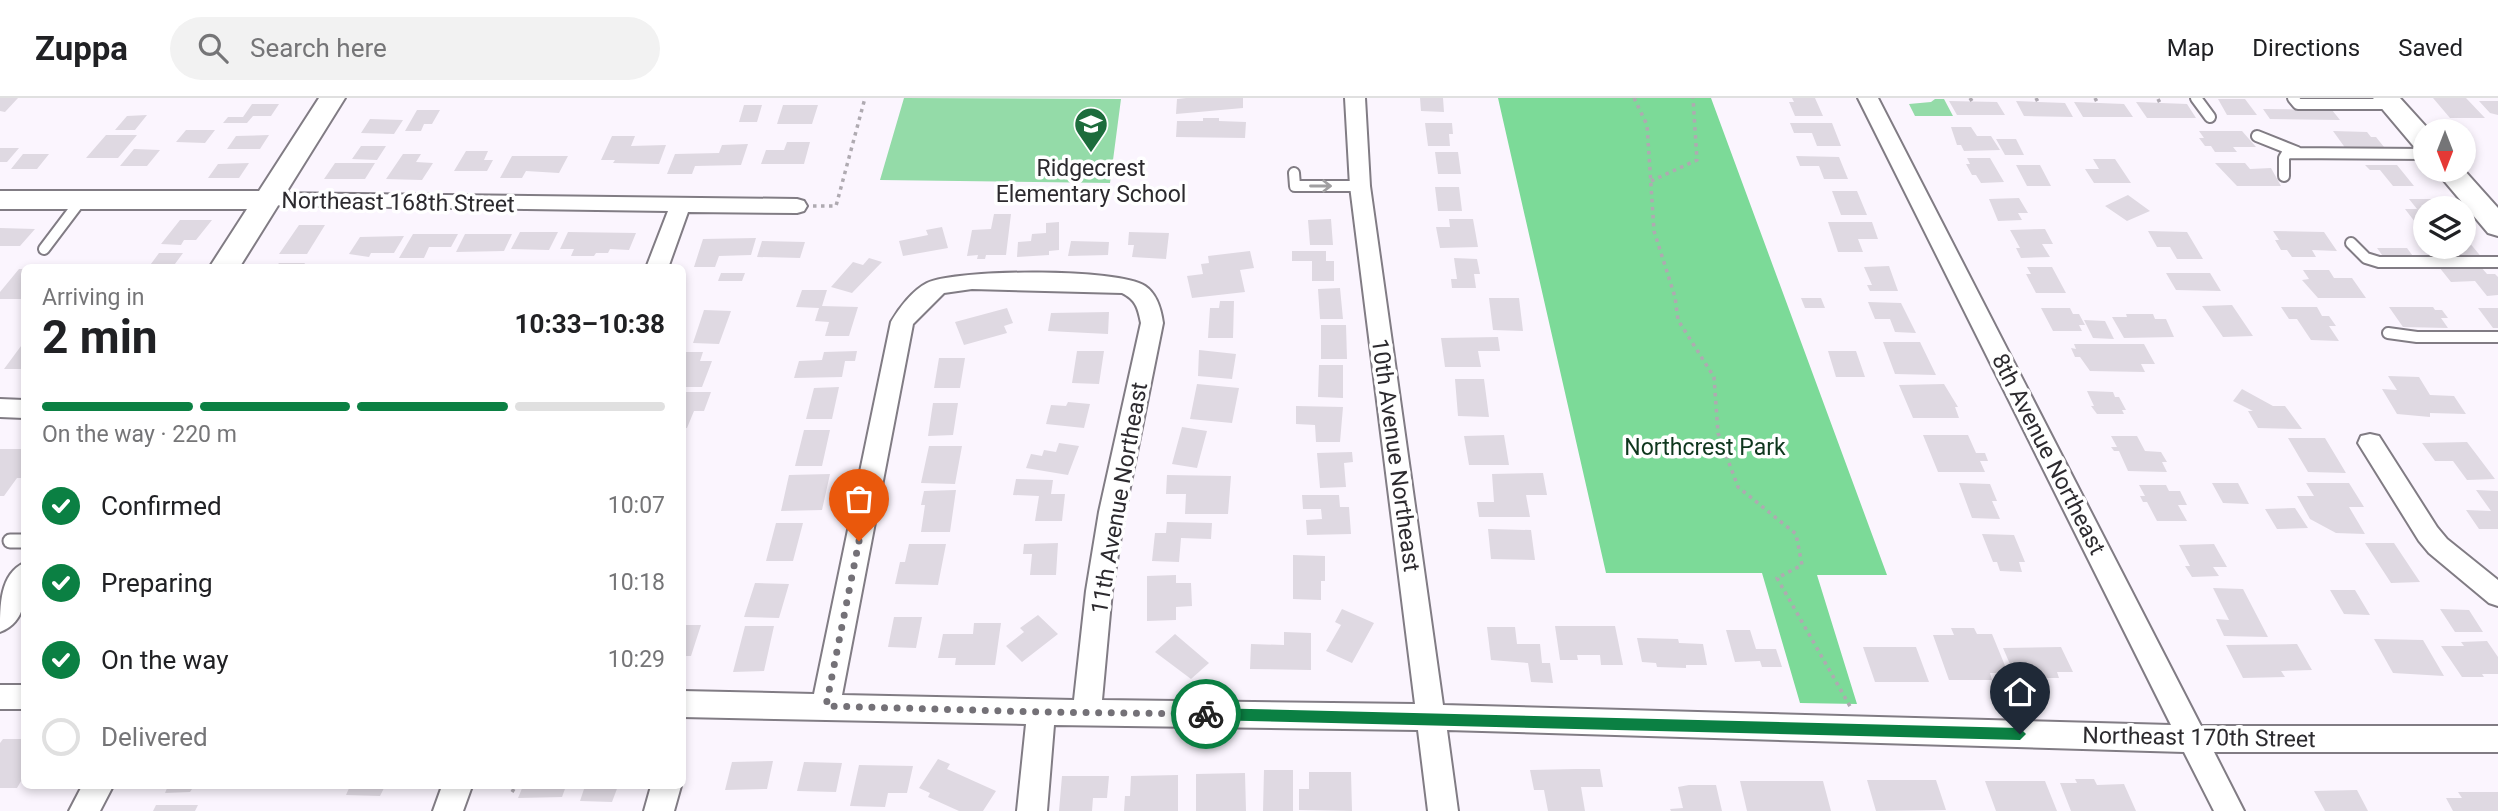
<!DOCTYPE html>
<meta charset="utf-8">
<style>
:root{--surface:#fff;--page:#f2f2f2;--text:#202124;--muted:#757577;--line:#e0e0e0;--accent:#0b8043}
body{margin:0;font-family:Roboto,sans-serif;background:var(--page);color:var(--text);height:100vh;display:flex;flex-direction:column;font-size:26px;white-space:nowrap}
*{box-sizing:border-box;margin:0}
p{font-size:23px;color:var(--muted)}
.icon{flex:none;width:38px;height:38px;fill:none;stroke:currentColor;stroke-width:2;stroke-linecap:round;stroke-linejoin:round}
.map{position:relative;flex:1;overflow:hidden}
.side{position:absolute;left:21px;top:166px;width:665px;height:525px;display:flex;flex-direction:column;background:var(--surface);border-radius:10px;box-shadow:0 4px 10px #0003}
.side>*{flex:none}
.needle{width:46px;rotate:180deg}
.fabs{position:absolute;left:2413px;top:21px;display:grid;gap:14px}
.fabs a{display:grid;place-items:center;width:63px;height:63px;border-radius:50%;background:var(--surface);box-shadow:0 4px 10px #0003;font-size:35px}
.pin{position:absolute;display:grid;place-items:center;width:60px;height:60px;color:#fff;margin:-72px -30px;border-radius:50% 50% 50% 0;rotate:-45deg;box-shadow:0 0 7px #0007}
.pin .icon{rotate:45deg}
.courier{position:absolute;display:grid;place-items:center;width:70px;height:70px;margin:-35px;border:5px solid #0b8043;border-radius:50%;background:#fff;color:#222;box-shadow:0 2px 9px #0007}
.summary em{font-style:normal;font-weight:700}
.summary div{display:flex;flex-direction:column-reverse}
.summary{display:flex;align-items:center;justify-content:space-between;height:119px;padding:0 21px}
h1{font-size:46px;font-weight:700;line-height:52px}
.bar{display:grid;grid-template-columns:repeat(4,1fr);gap:10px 7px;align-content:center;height:84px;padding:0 21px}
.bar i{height:9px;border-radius:5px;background:var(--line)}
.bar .on{background:var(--accent)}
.bar p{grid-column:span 4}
ol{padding:0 21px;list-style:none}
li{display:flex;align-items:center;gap:21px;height:77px}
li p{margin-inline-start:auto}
li .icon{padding:7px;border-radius:50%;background:var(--accent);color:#fff;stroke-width:4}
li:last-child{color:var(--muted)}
li i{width:38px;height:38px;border:4px solid var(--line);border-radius:50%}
header{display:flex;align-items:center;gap:42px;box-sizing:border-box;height:98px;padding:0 35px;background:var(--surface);border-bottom:2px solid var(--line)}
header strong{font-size:33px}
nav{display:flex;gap:38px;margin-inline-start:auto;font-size:24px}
.search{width:490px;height:63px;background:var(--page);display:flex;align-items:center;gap:18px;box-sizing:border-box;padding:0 24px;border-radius:38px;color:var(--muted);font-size:26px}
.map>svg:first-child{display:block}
.green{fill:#94dba8}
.forest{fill:#7cda98}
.building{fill:#dfd9e2}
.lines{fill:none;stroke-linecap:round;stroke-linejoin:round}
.lane-far1-casing{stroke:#817c84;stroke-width:14}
.lane-casing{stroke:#817c84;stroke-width:17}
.street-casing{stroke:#817c84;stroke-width:4}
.secondary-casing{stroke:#817c84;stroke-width:4}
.path{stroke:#afaab1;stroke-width:3.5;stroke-dasharray:3.5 4.5;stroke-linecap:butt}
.lane-far1{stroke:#fff;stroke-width:10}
.lane{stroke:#fff;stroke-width:13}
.street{fill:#fff;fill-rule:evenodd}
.secondary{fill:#fff;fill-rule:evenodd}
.oneway{stroke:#a09fa1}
.route{fill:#0b8043}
.done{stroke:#747177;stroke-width:7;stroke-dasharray:0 12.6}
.labels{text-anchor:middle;stroke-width:7;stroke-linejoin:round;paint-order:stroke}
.poi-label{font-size:23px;fill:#2c2a2e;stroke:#fff}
.street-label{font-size:23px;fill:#2c2a2e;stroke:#fff}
.park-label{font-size:23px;fill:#0f371e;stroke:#fff}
</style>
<header>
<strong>Zuppa</strong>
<div class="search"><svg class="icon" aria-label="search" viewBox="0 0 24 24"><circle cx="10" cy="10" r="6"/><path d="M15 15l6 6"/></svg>Search here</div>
<nav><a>Map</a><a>Directions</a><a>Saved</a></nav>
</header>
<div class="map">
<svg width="2498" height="713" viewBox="0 0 2498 713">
<rect width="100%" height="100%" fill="#fbf5fe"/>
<!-- green -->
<path class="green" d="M904 0 1121 1 1110 85 880 82Z
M1935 1H1944L1953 18H1915L1909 6 1931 4Z"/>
<!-- forest -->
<path class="forest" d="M1498 0H1711L1887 477H1817L1857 606 1800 605 1762 475H1606Z"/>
<!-- building -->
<path class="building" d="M0 0H18L5 14 0 13Z
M1186 0H1243V10L1176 16 1177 1Z
M1420 0H1443L1444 14 1421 13Z
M1792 0H1815L1823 18H1795L1789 4H1794Z
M2433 0H2466L2485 20H2450Z
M2218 1H2245L2257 17H2227Z
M1949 3 1997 4 2005 17H1957Z
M2016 3 2065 5 2073 19 2024 18Z
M2479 3H2498V17L2490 15Z
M2074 4 2124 6 2133 19H2083Z
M2136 4 2187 6 2196 20H2147Z
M252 6H279L271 18H253L247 25H223L228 19H243Z
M744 7H762L757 24H739Z
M783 7H818L812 26H777Z
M2263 11 2332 12 2340 22 2270 21Z
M417 12H440L432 26H424L421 33H405Z
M147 17 135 32H115L127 18Z
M1203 20H1219V23L1246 24 1245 40 1176 39 1177 23H1203Z
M370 21 403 22 394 36 361 35Z
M1425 25H1452L1453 36H1449L1450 48H1428Z
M1790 25H1832L1841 48H1817L1812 35H1794Z
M1951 29H1971L1977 38H1991L2000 52 1964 53 1961 47H1957Z
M186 32H215L205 45 176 44Z
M2199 33H2242L2256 49H2233L2237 54H2215L2211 48H2205L2199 40H2204Z
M2333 33 2367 34 2371 39H2376L2384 49H2379L2384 55 2346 51Z
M106 37H137L118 60H86Z
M269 37 260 51H227L236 38Z
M612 38H635L631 48 666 47 659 66 613 65 615 62H601Z
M1996 41H2016L2024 57H2005Z
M787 44H810L804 66H761L766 52H784Z
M748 46 741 67 695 68 692 76H667L675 56 719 55 722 47Z
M361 48H386L377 62 352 61Z
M0 50H19L7 64H0Z
M134 51 160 52 147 68H120Z
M466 53H488L484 62H493L487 73H454Z
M1435 54H1458L1461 76H1438Z
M23 56H49L37 71H11Z
M403 56H421L416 64 433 65 422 82 386 81Z
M512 58H568L559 75 526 73 522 80H500Z
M1796 58 1839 59 1848 81H1824L1819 68H1800Z
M1967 60H1990L2004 84 1981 85 1976 77H1972L1966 66H1970Z
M2093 61H2115L2131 85H2094L2085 71H2099Z
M249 65 239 80H208L218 66Z
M335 65H375L365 81H324Z
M2215 65H2245L2250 71 2271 70 2281 88H2237Z
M2016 67H2040L2051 88H2027Z
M2365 67H2397L2414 88H2393L2380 72H2370Z
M1435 89H1459L1462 113H1438Z
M1832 93H1857L1867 117H1841Z
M2128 97 2150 113 2127 123 2105 108Z
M2019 100 2028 115H2018L2022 122 1998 123 1989 101Z
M2409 101H2431L2439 110H2426V124H2415L2405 111H2417Z
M994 116H1011L1006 157H986L985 161H977L978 157 967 158 972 132 991 131Z
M1331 121 1333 147H1310L1308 122Z
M1449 121H1473L1478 149 1440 150 1436 129H1450Z
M180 122H212L196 142H184L181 147 161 146Z
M1059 124V152L1049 153V157L1017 159 1018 144 1031 143 1032 136 1046 135V125Z
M1828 124H1872L1878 141H1858L1863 154H1838Z
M299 127H325L307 156H279Z
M942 129 948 150 903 158 899 143 928 137 926 132Z
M0 130 35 131 20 148H0Z
M2045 131 2053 146H2042L2050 159 2021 160 2016 150H2020L2010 132Z
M2148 133 2187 134 2203 161H2177L2170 149H2157Z
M2273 133 2324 134 2337 153 2312 152 2316 159H2292L2287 152H2281L2275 142H2279Z
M520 134H558L549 152 511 151Z
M568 134 636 135 629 152 610 151 608 155H596L594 158H571L574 151H560Z
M1129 134 1169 135 1166 161 1132 159 1134 147H1128Z
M413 136H458L451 149H429L424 160H399Z
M465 136H512L504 153 456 154Z
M404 138 394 155H371L369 159 349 156 360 139Z
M2464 138 2483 161H2459L2449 149H2464Z
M756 140 751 157 719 158 715 169H694L703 141Z
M762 143 805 144 800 160 757 159Z
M1071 143 1109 144 1108 157 1068 158Z
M2377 150H2407L2415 161H2385Z
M1250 153 1254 170 1240 172 1245 194 1192 200 1187 178 1203 176 1201 166 1209 165 1208 158Z
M1292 153H1326V163H1334V183H1312V163H1292Z
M159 155H183L172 170H148Z
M869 160 882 164 852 195 831 189 853 164 863 167Z
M1454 160 1477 161 1480 176H1474L1476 190H1452L1451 181H1457Z
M279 165H305L302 170H275Z
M1889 168 1898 193H1870L1867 187H1872L1864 169Z
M2027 169H2052L2066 195H2036L2026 176H2031Z
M2439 169H2481L2487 176H2495L2498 179V197L2487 198 2475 183 2451 184Z
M19 171H24V201H0V194Z
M2303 172H2329L2334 180H2352L2366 200H2318L2302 182 2309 181Z
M721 175H745L742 183H718Z
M2166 175H2210L2221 193 2176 192Z
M1340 190 1343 221H1320L1318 191Z
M802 192H827L822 208 858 209 849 238H825L829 224 815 223 819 210 796 209Z
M1489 200H1519L1523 233 1493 232Z
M1801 200H1821L1825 210H1805Z
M1220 203H1234L1233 240H1208L1210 210H1219Z
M1868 204 1901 205 1916 235 1895 234 1890 221H1875Z
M2232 207 2253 238 2223 239 2202 208Z
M2281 209H2317L2322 218H2329L2336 228H2329L2339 243 2311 242 2297 221H2289Z
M2389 209H2433L2435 212H2442L2448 220H2441L2448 230 2403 229Z
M1007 210 1013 225 1004 228 1007 235 964 247 955 224Z
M2041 210H2070L2073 216H2079L2085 227H2079L2082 233H2053Z
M2478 210H2498V230H2493Z
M704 212 731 213 719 246 693 245Z
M1109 214 1108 236 1048 233 1051 215Z
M2126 216H2153L2155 221H2166L2174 239 2124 240 2112 219H2127Z
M2084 222 2105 223 2114 241 2093 240Z
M1321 227H1346L1347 261H1321Z
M1498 239 1500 253H1478L1481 269H1445L1441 240Z
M24 244V271H4Z
M1883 244H1920L1936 277 1895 276Z
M2074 246H2144L2155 266H2141L2145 274 2090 273 2080 259H2075L2071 250 2076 251Z
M1199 252 1236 256 1232 281 1198 278Z
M857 253 855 263H845L842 279 794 280 799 263 822 262 824 254Z
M1077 253H1104L1099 286 1072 285Z
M1828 253H1856L1865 279H1836Z
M682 254H703L700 263H712L702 289H682Z
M939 260H965L960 290H934Z
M1319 267H1343V300L1318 299Z
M2388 278 2419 279 2430 297 2454 298 2466 316 2430 315V319L2397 316 2382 291 2397 292Z
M1455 281H1484L1489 319 1458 318Z
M1197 286 1239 290 1232 325 1190 321Z
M1944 286 1958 309H1955L1959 320H1913L1899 287Z
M839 289 832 321H806L814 290Z
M2242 291 2273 308H2285L2302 331 2258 330 2248 313H2253L2233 303Z
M2087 293 2113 294 2115 299H2119L2126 312H2122L2124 316H2097L2091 308H2094Z
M682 294H711L704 313H694L687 330H682Z
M1068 304 1090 306 1084 330 1046 326 1051 307 1066 308Z
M933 305H958L953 337 928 338Z
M1296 308 1343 309 1340 344H1316L1315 327 1296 326Z
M1182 329 1207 333 1197 370 1172 366Z
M804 332H830L822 368H795Z
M1504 337 1509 367H1469L1464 338Z
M1923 337H1968L1976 355H1985L1988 363H1980L1985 374H1938Z
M2111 338H2137L2145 353 2161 354 2167 364H2162L2167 374 2128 373 2119 353H2114L2111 349H2117Z
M2288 340H2325L2346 375 2308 374Z
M2467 344 2495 381 2467 382 2453 363H2435L2422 345Z
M1059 345 1079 348 1068 377 1026 370 1031 356 1042 358 1044 352 1056 354Z
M24 347V380H17L4 398H0V351H22Z
M929 348H962L955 386 921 385Z
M1352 354 1353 364 1344 365 1346 389 1320 390 1317 355Z
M1543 375 1547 397H1526L1530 419H1479L1477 404H1494L1492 376Z
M830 376 822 412 781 413 789 377Z
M1167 377 1231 378 1228 416H1185L1186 396H1166Z
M1016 381 1053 382 1051 396H1065L1062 423H1035L1039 398 1013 397Z
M1959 385 1990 386 1997 403H1992L2000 421 1972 420Z
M2212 385H2238L2249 406 2223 405Z
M2306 385H2349L2364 409H2349L2365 436 2336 435 2310 421 2297 398H2314Z
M2139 387H2166L2169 393H2180L2187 407H2178L2187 423H2157L2147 404H2143L2140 398H2145Z
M956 392 950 434H921L925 407H921L924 393Z
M2476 392 2498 393V431H2479L2466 412 2491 413Z
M1302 397H1339L1340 409H1349L1351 436 1307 437 1306 422 1322 421 1321 411H1303Z
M2295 410 2308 430 2277 431 2265 411Z
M1167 424 1212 425 1211 441 1181 440 1179 464 1152 463 1155 435H1166Z
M776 425H803L793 463H766Z
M1488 431 1531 432 1535 462 1491 461Z
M1982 436 2014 437 2025 464H2019L2022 474 2000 473 1997 464H1993Z
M1058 445 1056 477H1030L1032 456H1023L1024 446Z
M2365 445H2394L2420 484 2391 485Z
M909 446H946L938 487 895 486 900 464H905Z
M2214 446 2227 469H2213L2219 478 2192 479 2185 468H2190L2179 447Z
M1293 457 1325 458V483H1321V502L1293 501Z
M1176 477V485H1191L1192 508 1176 509V522L1147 523V478Z
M755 485 789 486 779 520 744 519Z
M2213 490 2243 491 2268 539 2224 538 2216 521 2229 522Z
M2330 492H2355L2370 517 2344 516Z
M1342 511 1374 525 1352 565 1326 553 1341 527 1335 524Z
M2440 511 2469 512 2483 534H2455Z
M1038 517 1058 536 1022 564 1006 548 1024 534 1020 530Z
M894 519H922L916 550 888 549Z
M974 525H1001L995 567H955L956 560H938L943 536H973Z
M682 527H701L691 558H682Z
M745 528H774L764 573 733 574Z
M1555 528H1615L1623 567H1601L1600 557H1577L1578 562H1560Z
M1487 529H1515L1517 546H1540L1542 565H1550L1553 585 1531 584 1528 565 1491 562Z
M1951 530H1974L1977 536H1992L2008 575H1990L1992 582H1949L1933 537H1954Z
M1726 532H1750L1756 551H1776L1782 569H1762L1760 563 1735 564Z
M1284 534 1311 535V572L1250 571 1251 546 1284 547Z
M1175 536 1209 565 1191 581 1155 554Z
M1637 540 1678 541 1679 545 1703 546 1707 567H1686V570L1657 569 1656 565 1642 564Z
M2374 541 2423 542 2444 578 2393 575Z
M2487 543 2498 559V576H2482L2484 579H2462L2441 548H2464L2461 544Z
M2297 546 2312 572 2281 573 2285 579 2243 580 2226 547Z
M1863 549H1916L1929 584H1875Z
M2061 549 2073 574H2057L2059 580H2016L2003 550Z
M3 641H24V678L17 690H0V645Z
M938 661 950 666 947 671 996 693 983 713H959L928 699 930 695 919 690Z
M773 663 767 691 725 692 732 664Z
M804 664 842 665 836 694 797 693Z
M859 667 913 668 907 695H888L885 709 850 708Z
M1576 671H1600L1603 689H1581L1585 713H1548L1544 692H1534L1530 672Z
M1264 672H1293V713H1263Z
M1309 674H1351L1352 713 1299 712V691H1309Z
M1245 675 1246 713H1196V676Z
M1178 677V713H1124L1125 698H1130L1131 678Z
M1062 678H1109L1107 700H1093L1092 713H1059Z
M2075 681H2094L2097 687 2124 686 2136 713H2071L2060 685H2077Z
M1867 682H1936L1946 712 1876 713Z
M1740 683H1823L1831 713H1747Z
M1985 683H2045L2057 713H1996Z
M1689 687H1716L1722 713H1671L1670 711 1683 710 1678 689Z
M168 688H194L190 694 165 695Z
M350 688H385L380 698 346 697Z
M523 688H566L562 699 518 700Z
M585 688H618L612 704 580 703Z
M2357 692 2368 713H2325L2314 693Z
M2458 694H2498V713H2453L2446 700H2462Z
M156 707H198L195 713H153Z"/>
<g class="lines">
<!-- lane-far1 casing -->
<g class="lane-far1-casing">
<path id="lane-far1" d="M2196 0 2210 19
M2293 0 2298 6H2391
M2257 38 2297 54
M1294 75 1295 88H1360
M2284 78V60L2287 55 2426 56
M2351 145 2366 160 2379 164H2498
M44 151 81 102
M2388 235 2417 239H2498"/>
</g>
<!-- lane casing -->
<g class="lane-casing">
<path id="lane" d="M10 443H24"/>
</g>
<!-- street casing -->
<g class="street-casing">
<path id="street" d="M1345 0H1365L1370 88 1443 607 2171 627 1858 0H1878L2201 628H2498V654H2214L2244 713H2214L2184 654 1447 632 1458 713H1428L1418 632 1054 627 1047 713H1017L1026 626 682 619V593L814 596 891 224C899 210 913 192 927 185 957 171 1119 170 1145 188 1157 196 1161 211 1163 225L1125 414 1112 493 1102 602 1415 606 1350 88ZM972 191 1122 195C1136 202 1138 210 1141 225L1099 414 1086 493 1074 602 842 597 913 226 944 195Z
M267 95 797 101 804 103 807 108 804 113 797 115 688 114 668 170H646L668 113 260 107 257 102 260 97Z
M0 301 24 302V320L0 319Z
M2370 336 2379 338 2437 429 2447 441 2498 482V508L2489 505 2429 455 2419 443 2358 345 2361 338Z
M0 587H24V611H0Z
M82 688H113L100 713H69Z
M442 688H472L463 713H433Z
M651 688H681L674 713H644Z"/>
</g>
<!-- secondary casing -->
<g class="secondary-casing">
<path id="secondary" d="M319 0H345L239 170H209L247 111H0V93H259Z
M2373 0H2400L2430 33H2426V53L2416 51Z
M2435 72H2464L2498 110V138L2488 135Z
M24 465C26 491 29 523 0 534 0 507 0 476 24 465Z"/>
</g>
<!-- path -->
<path class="path" d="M1634 0 1647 27 1654 133 1675 199 1678 222 1714 279 1718 335 1738 389 1796 436 1802 467 1777 480 1851 610
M1970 0 1972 3
M2036 0 2038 4
M2095 0 2097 4
M2158 1 2160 5
M1651 83 1697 62 1693 0
M813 108H836L865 0
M512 694 516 688"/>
<!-- lane-far1 -->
<use href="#lane-far1" class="lane-far1"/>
<!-- lane -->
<use href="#lane" class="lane"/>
<!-- street -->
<use href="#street" class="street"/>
<!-- secondary -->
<use href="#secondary" class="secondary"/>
</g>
<!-- one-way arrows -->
<defs><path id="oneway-shaft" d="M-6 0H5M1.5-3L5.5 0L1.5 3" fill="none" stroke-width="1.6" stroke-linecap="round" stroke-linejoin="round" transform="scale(1.75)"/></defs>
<use class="oneway" href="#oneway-shaft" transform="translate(1321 88)"/>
<!-- route -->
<path class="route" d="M1206 610 2020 630 2026 636 2020 642 1206 622 1200 616Z"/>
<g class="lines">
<!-- done -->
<path class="done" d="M859 443 826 608 1041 614 1206 616"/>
</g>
<!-- icons -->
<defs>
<g id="school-pin" transform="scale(1.75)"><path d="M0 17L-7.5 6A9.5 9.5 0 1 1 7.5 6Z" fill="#1d6c3c" stroke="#fff"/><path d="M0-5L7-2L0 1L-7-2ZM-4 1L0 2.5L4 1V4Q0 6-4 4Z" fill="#fff"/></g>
</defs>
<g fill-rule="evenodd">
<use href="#school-pin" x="1091" y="26"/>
</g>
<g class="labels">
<!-- poi labels -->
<g class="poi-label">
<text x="1091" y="78">Ridgecrest<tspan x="1091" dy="26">Elementary School</tspan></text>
</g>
<!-- street labels -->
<g class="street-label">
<text transform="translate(398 104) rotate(1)" y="8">Northeast 168th Street</text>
<text transform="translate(2049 356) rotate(63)" y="8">8th Avenue Northeast</text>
<text transform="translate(1396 357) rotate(82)" y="8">10th Avenue Northeast</text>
<text transform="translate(1119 400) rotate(-80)" y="8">11th Avenue Northeast</text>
<text transform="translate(2199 639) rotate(1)" y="8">Northeast 170th Street</text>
</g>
<!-- park labels -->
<g class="park-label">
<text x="1705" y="357">Northcrest Park</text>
</g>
</g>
</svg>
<div class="fabs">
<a><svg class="needle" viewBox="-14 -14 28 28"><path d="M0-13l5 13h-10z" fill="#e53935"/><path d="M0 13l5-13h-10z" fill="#757577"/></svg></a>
<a><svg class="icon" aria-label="layers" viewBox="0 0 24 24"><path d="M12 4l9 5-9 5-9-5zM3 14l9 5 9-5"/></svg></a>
</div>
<div class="pin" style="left:859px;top:443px;background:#ea580c"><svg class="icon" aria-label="bag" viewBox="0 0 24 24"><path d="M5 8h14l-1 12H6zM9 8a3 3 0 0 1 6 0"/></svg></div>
<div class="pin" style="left:2020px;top:636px;background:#1f2937"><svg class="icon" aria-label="home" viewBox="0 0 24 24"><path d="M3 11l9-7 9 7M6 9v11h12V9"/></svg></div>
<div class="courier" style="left:1206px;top:616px"><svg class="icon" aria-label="bike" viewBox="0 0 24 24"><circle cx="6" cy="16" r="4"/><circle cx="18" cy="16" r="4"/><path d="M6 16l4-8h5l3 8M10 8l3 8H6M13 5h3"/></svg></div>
<section class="side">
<div class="summary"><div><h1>2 min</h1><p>Arriving in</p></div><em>10:33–10:38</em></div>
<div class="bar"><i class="on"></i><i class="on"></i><i class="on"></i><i></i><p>On the way · 220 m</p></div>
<ol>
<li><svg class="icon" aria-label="check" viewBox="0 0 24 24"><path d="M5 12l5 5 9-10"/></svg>Confirmed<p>10:07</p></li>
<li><svg class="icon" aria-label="check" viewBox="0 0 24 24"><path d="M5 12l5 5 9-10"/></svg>Preparing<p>10:18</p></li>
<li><svg class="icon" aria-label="check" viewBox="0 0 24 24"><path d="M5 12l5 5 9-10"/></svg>On the way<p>10:29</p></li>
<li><i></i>Delivered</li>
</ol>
</section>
</div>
